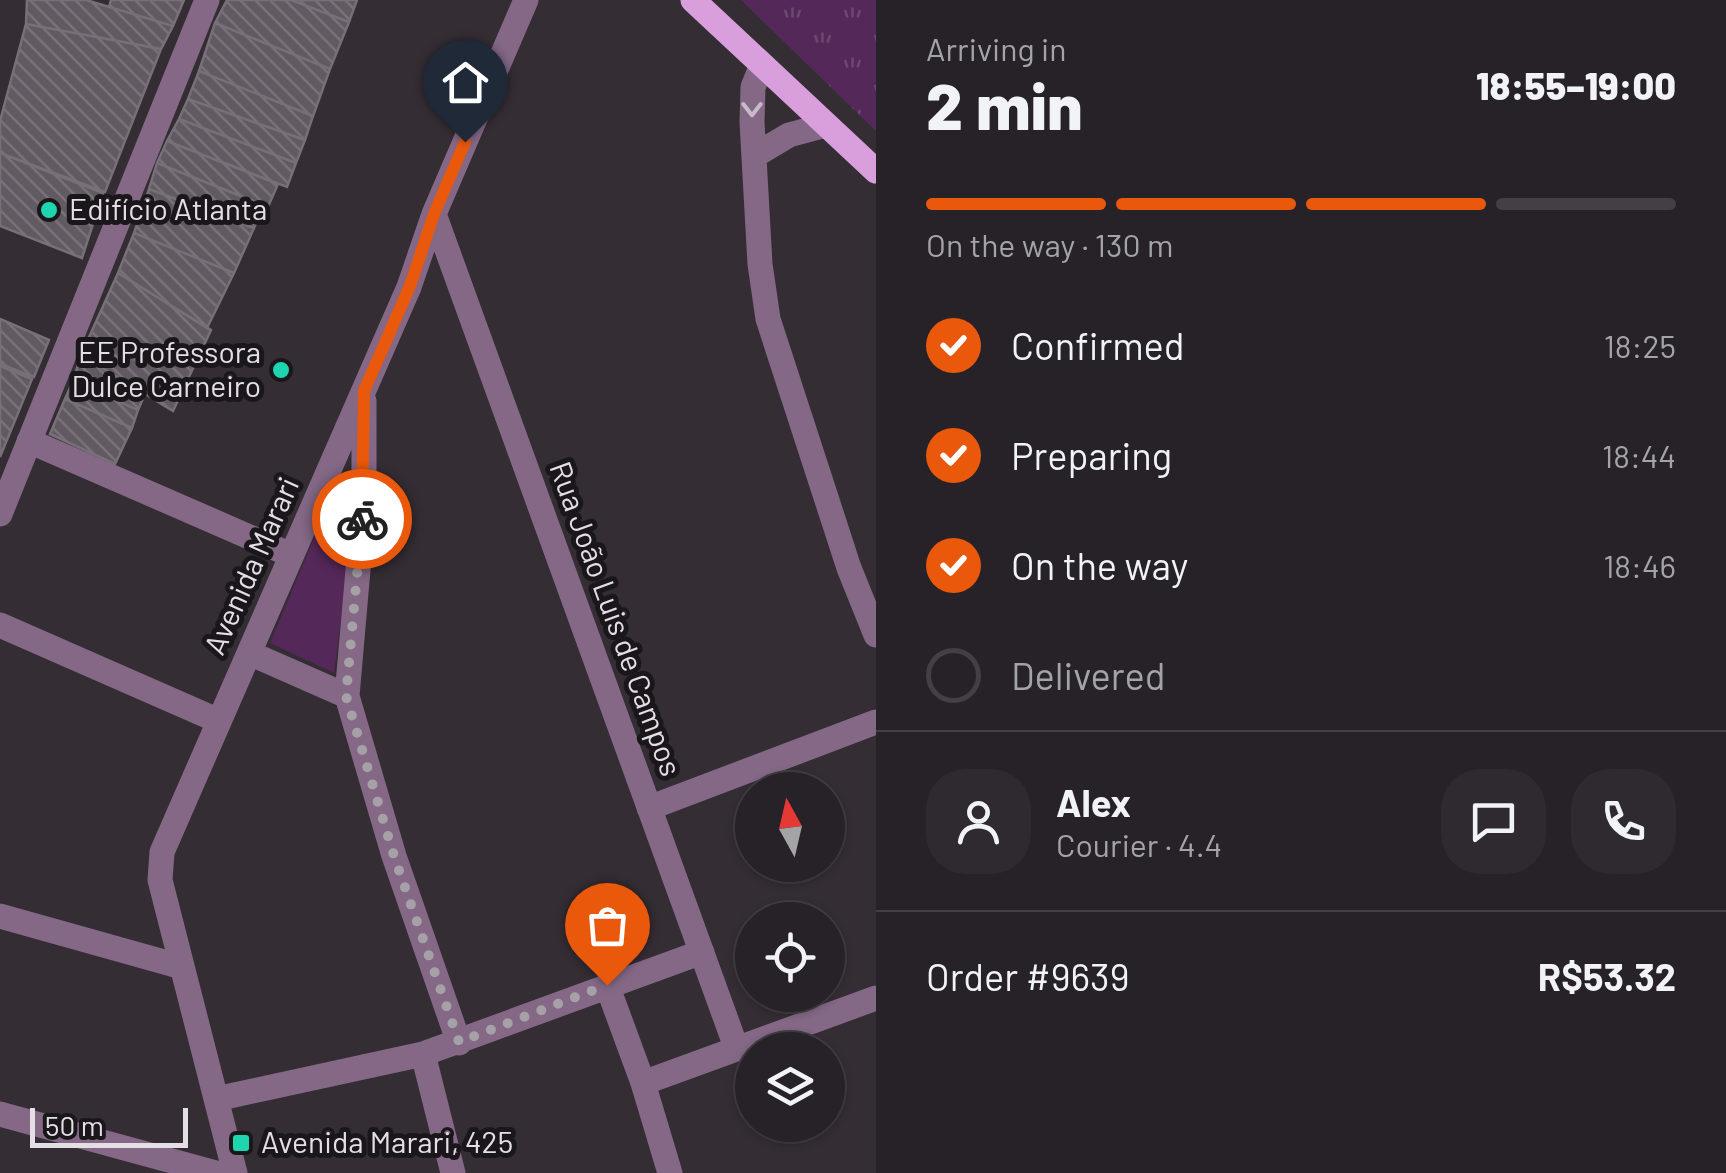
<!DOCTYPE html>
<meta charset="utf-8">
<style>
:root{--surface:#272227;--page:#2f2a2f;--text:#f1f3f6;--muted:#a4a4a7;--line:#433f44;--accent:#ea580c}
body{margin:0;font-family:Barlow,sans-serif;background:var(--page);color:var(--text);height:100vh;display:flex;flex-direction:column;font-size:38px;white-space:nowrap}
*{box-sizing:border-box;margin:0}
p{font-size:32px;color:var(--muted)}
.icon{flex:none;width:55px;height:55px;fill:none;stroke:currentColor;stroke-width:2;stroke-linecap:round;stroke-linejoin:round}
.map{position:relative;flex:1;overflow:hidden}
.details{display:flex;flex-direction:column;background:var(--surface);width:850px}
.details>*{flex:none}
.needle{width:65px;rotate:352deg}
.fabs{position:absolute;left:735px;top:772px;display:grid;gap:20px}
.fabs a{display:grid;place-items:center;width:110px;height:110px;border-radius:50%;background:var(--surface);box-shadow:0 2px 8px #0004,0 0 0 2px var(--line);font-size:50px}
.scale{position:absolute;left:30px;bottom:25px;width:158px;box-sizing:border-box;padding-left:10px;border:5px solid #e4dfe4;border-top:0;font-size:28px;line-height:35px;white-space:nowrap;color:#e4dfe4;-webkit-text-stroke:8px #1a171a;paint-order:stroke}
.pin{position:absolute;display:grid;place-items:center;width:85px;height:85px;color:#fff;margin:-102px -42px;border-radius:50% 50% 50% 0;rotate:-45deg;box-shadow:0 0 10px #0007}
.pin .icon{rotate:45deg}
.courier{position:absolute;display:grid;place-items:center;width:100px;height:100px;margin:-50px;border:8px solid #ea580c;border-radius:50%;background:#fff;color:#222;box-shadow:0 2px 12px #0007}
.head em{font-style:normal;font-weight:800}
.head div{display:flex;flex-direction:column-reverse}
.head{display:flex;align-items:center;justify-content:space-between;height:170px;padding:0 50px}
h1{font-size:65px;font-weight:800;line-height:75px}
.bar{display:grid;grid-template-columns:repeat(4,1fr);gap:15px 10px;align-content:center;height:120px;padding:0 50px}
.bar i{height:12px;border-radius:8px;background:var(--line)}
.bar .current{background:var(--accent)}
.bar p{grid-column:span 4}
.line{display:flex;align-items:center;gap:25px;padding:0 50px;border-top:2px solid var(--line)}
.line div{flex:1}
.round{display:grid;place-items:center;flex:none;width:105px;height:105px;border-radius:40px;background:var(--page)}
ol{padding:0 50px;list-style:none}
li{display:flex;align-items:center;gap:30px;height:110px}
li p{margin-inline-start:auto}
li .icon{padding:10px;border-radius:50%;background:var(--accent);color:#fff;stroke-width:4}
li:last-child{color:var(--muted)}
li i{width:55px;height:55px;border:5px solid var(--line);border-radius:50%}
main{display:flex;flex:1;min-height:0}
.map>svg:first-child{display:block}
.grass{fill:#542858}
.park{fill:url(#park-tufts)}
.building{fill:url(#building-back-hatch);stroke:#787078;stroke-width:2.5}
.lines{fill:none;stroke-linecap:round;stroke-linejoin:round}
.minor{stroke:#846886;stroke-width:25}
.major{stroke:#d99fdd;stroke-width:25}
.oneway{stroke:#c7bbc8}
.done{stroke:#a6a1a6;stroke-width:10;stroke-dasharray:0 18}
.route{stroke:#ea580c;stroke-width:12}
.poi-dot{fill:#1ed5b0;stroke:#1a171a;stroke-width:4}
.labels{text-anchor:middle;stroke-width:10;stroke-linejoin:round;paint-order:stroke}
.poi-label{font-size:30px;fill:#e4dfe4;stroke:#1a171a;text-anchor:start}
.street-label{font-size:30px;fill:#e4dfe4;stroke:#1a171a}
</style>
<main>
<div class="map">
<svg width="876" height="1173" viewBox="0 0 876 1173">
<defs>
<pattern id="park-tufts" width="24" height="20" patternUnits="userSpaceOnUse" patternTransform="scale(2.5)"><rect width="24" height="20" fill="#542858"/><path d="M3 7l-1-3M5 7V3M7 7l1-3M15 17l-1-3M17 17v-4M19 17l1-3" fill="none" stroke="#6c4770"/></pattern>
<pattern id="building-back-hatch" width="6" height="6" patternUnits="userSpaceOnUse" patternTransform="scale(2.5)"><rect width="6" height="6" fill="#625a62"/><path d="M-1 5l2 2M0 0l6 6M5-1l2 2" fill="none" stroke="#787178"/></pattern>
</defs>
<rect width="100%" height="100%" fill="#342d34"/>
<!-- grass -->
<path class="grass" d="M356 503 334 673 270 643 325 512Z"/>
<!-- park -->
<path class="park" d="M741 0H876V131Z"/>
<!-- building -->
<path class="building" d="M27 0H86L173 26 161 49 26 24Z
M111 0H184L173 26 109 7Z
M227 0H291L349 22 330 69 215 23Z
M291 0H357L349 22Z
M215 23 330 69 313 116 199 71Z
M26 24 161 49 105 192 0 153V121Z
M199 71 313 116 305 140 188 99Z
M188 99 305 140 296 163 179 119Z
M179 119 296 163 287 187 167 141Z
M167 141 278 184 268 207 157 163Z
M0 153 103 193 82 258 0 226Z
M157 163 264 205 254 228 149 189Z
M149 189 254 228 234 273 134 233Z
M134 233 234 273 207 328 118 273Z
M118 273 211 330 173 411 81 355Z
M0 319 49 340 34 377 0 364Z
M81 355 145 394 138 410 73 381Z
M0 366 32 379 0 457Z
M73 381 138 410 132 428 65 399Z
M65 399 132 428 115 464 50 434Z"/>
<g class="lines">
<!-- minor -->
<path class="minor" d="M762 65 753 87 752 122 760 264 768 319 849 568 876 635
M754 156 789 135 826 125
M434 214 736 1047
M364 401V501L347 696 394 856 459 1043
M29 441 291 555
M0 514 207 0
M0 625 219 721
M249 653 347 696
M649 808 876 722
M0 916 182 967
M607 985 643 1083 670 1173
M423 1054 453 1173
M643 1083 876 998
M216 1099 423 1054 702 952
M0 1114 216 1173
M235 1173 160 880 162 852 409 287 434 214 526 0"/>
<!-- major -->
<path class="major" d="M693 0 876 171"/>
</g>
<!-- one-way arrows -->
<defs><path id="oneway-chevron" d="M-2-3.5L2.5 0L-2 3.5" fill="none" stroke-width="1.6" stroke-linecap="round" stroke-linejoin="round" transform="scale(2.5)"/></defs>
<use class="oneway" href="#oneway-chevron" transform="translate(752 109) rotate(90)"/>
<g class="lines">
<!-- done -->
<path class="done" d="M362 519 346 696 394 856 459 1042 607 985"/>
<!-- route -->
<path class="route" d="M362 519 364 391 410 286 434 214 465 142"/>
</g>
<!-- markers -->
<g class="poi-dot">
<circle cx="49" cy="210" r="10"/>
<circle cx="281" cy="370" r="10"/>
<rect x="231" y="1133" width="20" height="20" rx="5"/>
</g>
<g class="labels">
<!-- poi labels -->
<g class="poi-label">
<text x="69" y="220">Edifício Atlanta</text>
<text x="261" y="363" text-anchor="end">EE Professora<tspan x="261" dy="34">Dulce Carneiro</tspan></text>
<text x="261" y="1153">Avenida Marari, 425</text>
</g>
<!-- street labels -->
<g class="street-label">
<text transform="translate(252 566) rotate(-66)" y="10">Avenida Marari</text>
<text transform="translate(615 619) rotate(70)" y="10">Rua João Luis de Campos</text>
</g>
</g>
</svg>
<div class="fabs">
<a><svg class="needle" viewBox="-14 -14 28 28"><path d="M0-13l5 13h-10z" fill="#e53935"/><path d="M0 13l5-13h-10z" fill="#a4a4a7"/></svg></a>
<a><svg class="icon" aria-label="locate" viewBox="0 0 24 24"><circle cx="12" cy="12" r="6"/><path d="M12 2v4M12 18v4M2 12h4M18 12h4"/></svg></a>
<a><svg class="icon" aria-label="layers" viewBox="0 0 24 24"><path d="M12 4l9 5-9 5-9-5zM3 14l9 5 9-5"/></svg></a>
</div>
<div class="scale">50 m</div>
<div class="pin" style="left:607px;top:985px;background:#ea580c"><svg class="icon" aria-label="bag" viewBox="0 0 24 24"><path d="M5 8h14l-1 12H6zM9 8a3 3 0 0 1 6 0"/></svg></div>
<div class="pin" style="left:465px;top:142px;background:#1f2937"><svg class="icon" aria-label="home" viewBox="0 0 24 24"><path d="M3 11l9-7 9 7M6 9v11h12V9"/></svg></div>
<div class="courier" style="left:362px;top:519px"><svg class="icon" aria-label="bike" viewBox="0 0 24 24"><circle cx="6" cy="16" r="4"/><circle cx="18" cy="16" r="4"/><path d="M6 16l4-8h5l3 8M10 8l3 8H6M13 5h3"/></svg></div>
</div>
<section class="details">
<div class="head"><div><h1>2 min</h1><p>Arriving in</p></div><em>18:55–19:00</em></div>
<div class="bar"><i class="current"></i><i class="current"></i><i class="current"></i><i></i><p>On the way · 130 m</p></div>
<ol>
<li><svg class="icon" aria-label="check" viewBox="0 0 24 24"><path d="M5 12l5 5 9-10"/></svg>Confirmed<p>18:25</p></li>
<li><svg class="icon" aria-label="check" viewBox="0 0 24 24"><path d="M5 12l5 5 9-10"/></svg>Preparing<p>18:44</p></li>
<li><svg class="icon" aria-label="check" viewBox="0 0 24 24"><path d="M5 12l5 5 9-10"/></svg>On the way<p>18:46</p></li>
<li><i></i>Delivered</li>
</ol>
<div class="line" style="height:180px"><a class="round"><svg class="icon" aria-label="person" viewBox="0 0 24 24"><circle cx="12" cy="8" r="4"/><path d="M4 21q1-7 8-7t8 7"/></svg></a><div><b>Alex</b><p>Courier · 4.4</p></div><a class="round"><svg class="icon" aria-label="chat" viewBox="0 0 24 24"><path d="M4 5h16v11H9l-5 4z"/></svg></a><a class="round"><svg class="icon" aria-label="phone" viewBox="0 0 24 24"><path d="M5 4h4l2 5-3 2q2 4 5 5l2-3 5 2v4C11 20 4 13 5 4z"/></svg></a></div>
<div class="line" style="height:130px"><div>Order #9639</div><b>R$53.32</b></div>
</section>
</main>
